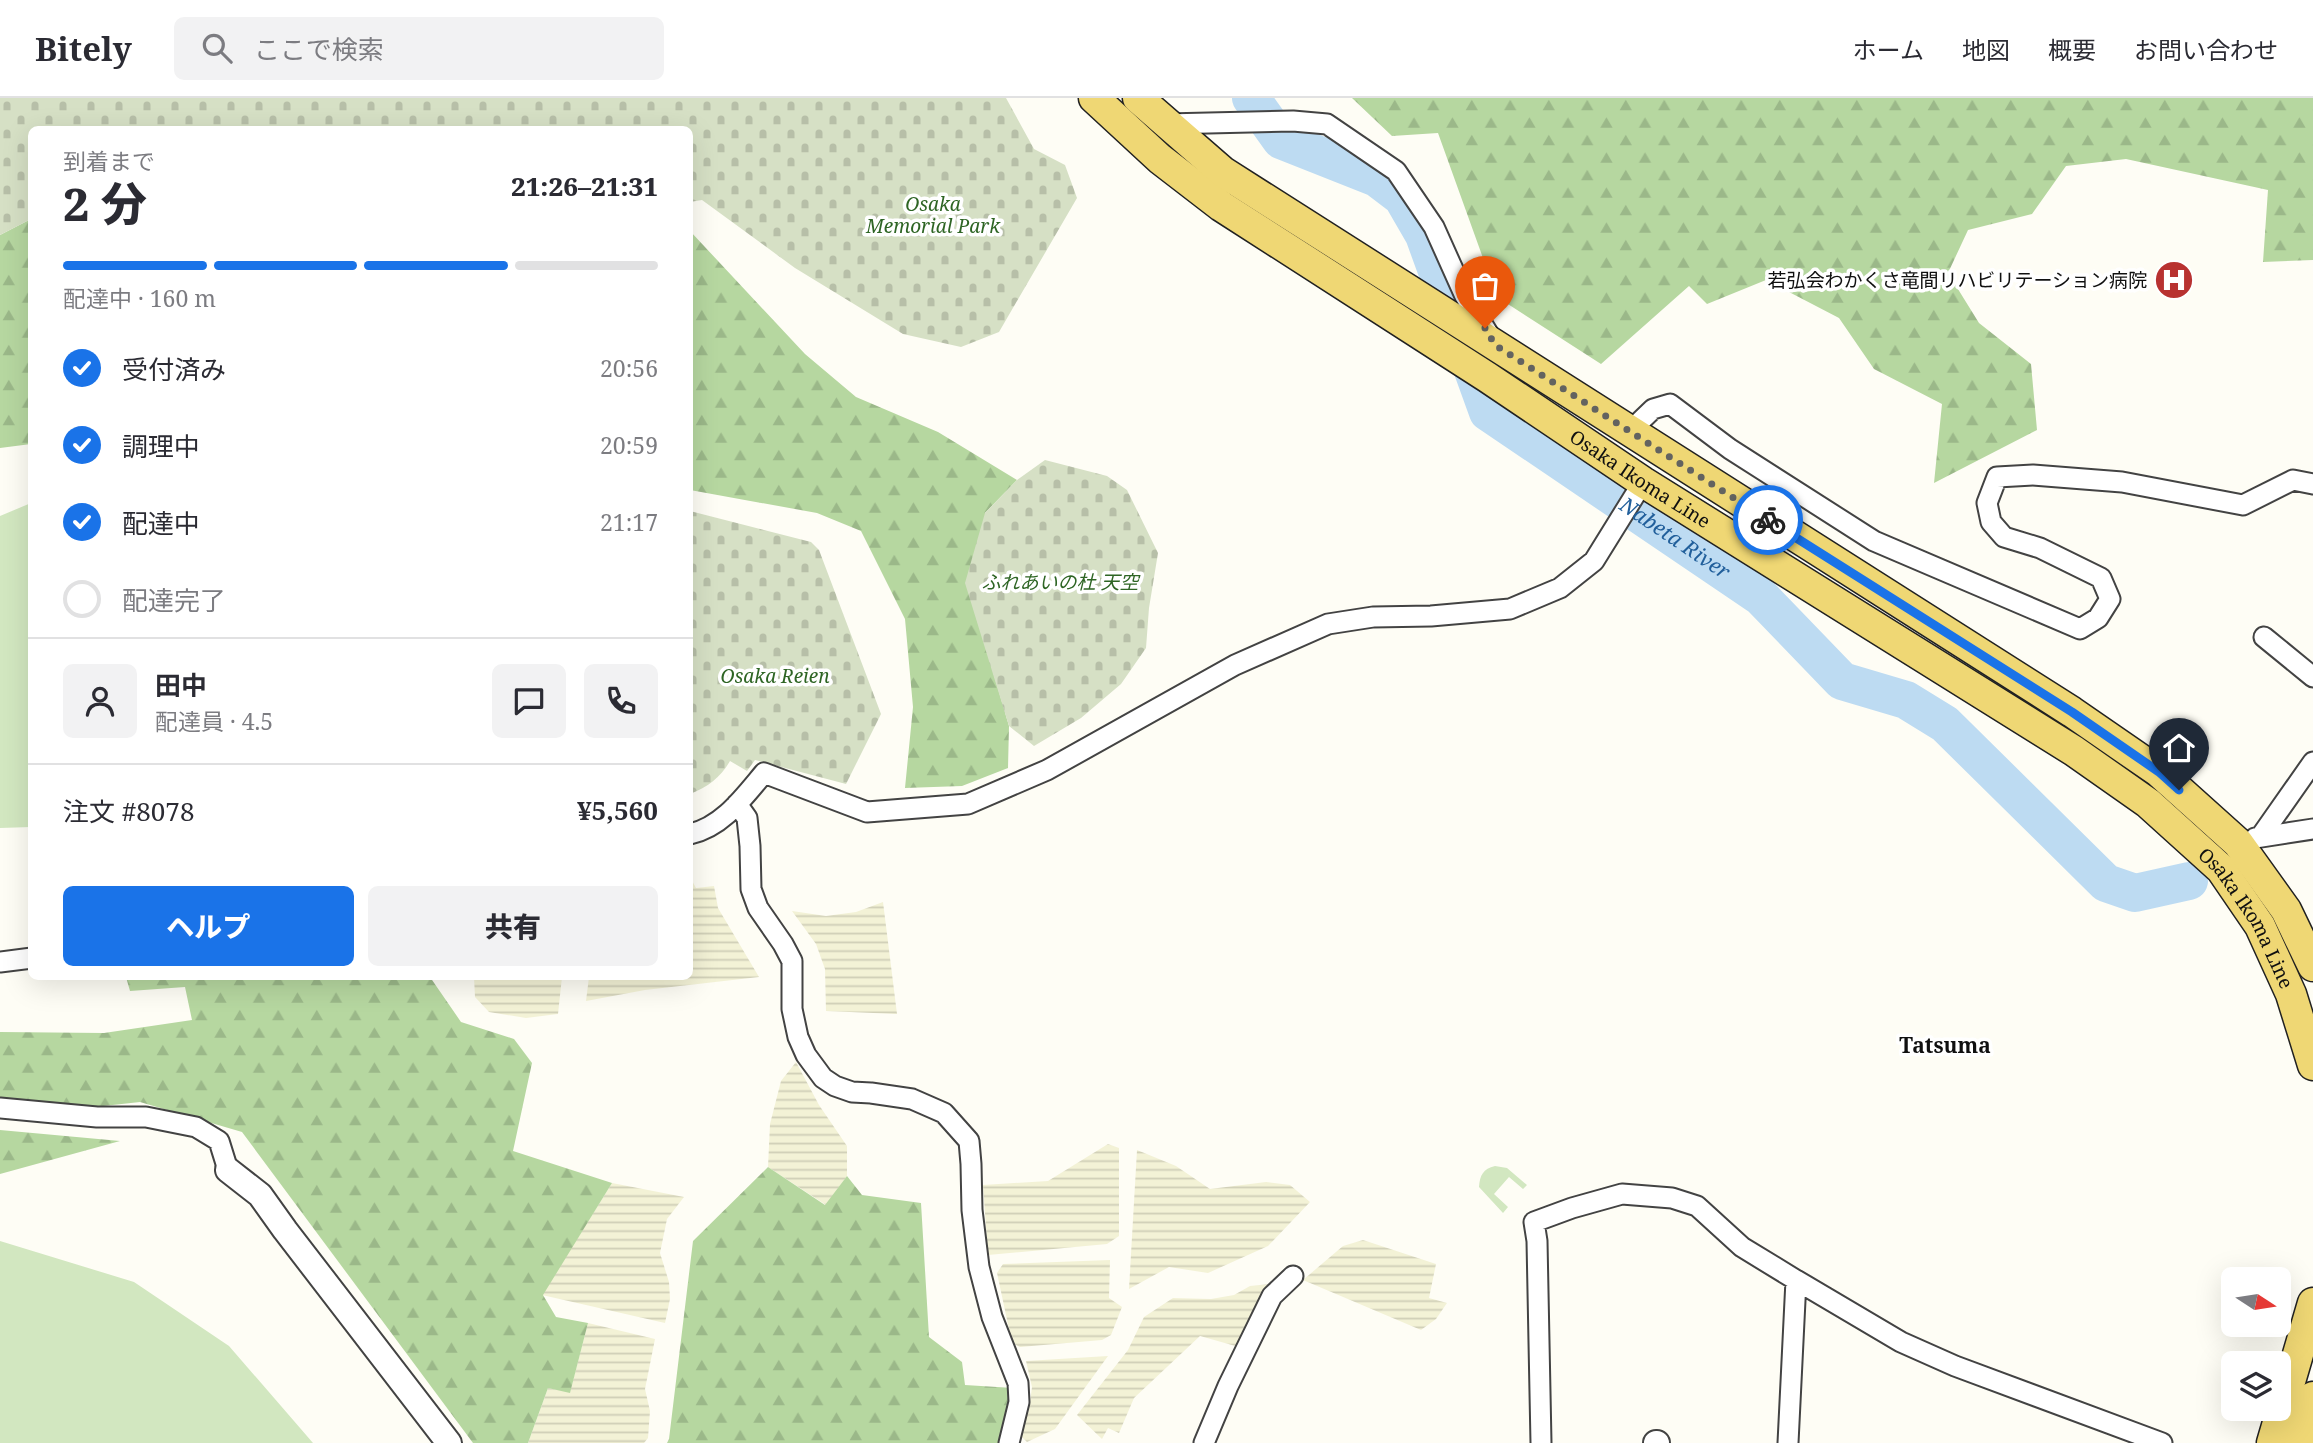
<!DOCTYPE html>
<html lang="ja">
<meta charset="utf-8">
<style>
:root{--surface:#fff;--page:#f2f2f3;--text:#2b2b33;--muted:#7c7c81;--line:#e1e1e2;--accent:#1a73e8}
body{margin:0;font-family:"Noto Serif","Noto Sans JP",serif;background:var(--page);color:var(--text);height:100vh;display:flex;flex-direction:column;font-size:26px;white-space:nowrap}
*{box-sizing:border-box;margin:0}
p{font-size:23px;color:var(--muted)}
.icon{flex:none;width:38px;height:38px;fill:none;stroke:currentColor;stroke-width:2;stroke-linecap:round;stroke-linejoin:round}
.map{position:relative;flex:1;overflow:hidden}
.drawer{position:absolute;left:28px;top:28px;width:665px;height:854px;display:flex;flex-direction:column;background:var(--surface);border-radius:10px;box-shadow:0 7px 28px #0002}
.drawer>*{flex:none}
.needle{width:46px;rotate:102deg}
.controls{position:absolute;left:2221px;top:1169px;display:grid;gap:14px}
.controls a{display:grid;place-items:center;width:70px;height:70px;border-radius:10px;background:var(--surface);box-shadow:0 7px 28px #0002;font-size:35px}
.pin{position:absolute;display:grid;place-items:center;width:60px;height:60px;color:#fff;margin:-72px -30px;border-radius:50% 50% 50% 0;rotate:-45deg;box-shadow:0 0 7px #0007}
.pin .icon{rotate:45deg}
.courier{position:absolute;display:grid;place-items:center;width:70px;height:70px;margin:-35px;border:5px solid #1a73e8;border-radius:50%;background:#fff;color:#222;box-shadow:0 2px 9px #0007}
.headline em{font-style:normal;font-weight:800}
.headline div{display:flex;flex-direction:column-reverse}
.headline{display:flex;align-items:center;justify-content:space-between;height:119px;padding:0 35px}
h1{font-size:46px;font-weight:800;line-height:52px}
.bar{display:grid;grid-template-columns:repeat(4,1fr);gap:10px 7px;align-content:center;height:84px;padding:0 35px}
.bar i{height:9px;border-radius:5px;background:var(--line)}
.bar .current{background:var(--accent)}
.bar p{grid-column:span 4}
.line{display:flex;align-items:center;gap:18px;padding:0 35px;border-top:2px solid var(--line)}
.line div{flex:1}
.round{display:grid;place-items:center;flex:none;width:74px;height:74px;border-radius:10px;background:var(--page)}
ol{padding:0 35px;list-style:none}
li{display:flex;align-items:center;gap:21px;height:77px}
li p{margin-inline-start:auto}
li .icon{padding:7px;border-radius:50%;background:var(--accent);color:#fff;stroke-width:4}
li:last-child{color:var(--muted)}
li i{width:38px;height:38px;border:4px solid var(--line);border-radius:50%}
.primary-button{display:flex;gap:14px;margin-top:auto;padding:14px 35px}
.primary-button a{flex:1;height:80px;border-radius:10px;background:var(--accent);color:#fff;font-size:28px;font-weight:800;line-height:80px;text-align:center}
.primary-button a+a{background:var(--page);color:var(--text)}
header{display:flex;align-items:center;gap:42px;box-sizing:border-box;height:98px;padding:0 35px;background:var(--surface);border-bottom:2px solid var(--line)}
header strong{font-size:33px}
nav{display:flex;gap:38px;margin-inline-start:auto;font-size:24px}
.search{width:490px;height:63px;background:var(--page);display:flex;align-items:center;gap:18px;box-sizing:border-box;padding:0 24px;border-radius:10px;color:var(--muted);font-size:26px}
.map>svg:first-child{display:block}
.farmland{fill:url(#farmland-rules)}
.grass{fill:#d2e7c0}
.forest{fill:url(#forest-firs)}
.cemetery{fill:url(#cemetery-stones)}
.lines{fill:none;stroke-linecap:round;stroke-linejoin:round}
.river{stroke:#bddbf2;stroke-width:38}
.minor-casing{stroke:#434343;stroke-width:23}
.tertiary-casing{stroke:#434343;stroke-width:28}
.primary-casing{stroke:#212121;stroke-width:33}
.minor{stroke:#fff;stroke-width:19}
.tertiary{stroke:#fff;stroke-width:24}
.primary{stroke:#efd774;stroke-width:30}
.done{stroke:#636360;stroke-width:7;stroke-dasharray:0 12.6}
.route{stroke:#1a73e8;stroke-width:9}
.labels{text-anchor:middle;stroke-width:7;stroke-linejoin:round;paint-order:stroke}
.park-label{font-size:19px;font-style:italic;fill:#2e6524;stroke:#fff}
.poi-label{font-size:19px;fill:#101010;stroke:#fff;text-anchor:end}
.street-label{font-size:19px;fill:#101010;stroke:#fff}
.water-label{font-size:21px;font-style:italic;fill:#215f9b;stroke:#fff}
.neighbourhood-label{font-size:21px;font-weight:bold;fill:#101010;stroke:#fff}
</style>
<header>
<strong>Bitely</strong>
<div class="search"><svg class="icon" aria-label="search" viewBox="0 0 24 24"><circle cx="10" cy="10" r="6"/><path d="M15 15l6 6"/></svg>ここで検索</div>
<nav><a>ホーム</a><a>地図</a><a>概要</a><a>お問い合わせ</a></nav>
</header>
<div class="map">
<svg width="2313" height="1345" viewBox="0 0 2313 1345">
<defs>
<pattern id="farmland-rules" width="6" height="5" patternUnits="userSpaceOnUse" patternTransform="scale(1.75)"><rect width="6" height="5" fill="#f3f2d6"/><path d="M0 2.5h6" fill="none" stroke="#cfceb7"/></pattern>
<pattern id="forest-firs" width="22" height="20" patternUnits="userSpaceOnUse" patternTransform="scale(1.75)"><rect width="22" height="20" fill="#b6d7a0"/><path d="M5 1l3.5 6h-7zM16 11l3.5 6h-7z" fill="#9bb889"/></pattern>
<pattern id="cemetery-stones" width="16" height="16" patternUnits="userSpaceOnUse" patternTransform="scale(1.75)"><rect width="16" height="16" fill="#d6e0c5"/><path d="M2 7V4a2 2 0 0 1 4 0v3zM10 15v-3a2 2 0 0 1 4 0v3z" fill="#b7bfa8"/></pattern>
</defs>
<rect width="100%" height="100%" fill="#fefdf5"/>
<!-- farmland -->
<path class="farmland" d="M690 779 696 790 714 788 718 810 759 879 645 892 586 903 589 879 690 878Z
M883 804 897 916 826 913 825 871 816 846 792 813 826 818 856 814Z
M474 879H562L558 916 526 920 489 914 475 899Z
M796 964 819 1007 847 1048V1078L826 1107 768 1069 770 1026 781 983Z
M1108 1046 1119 1050V1138L1107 1146 988 1157 983 1087 1048 1083Z
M1137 1052 1176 1068 1210 1091 1266 1084 1290 1087 1310 1104 1268 1148 1208 1175 1169 1169 1129 1191Z
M612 1085 684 1099 667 1121 660 1155 669 1184 670 1201 665 1225 542 1197Z
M1363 1142 1436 1166 1429 1200 1447 1205 1436 1221 1421 1232 1303 1182 1343 1148Z
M1110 1162 1109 1200 1122 1209 1111 1237 1102 1242 1020 1249 1012 1245 997 1175 1003 1166Z
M1270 1186 1239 1249 1200 1238 1134 1300 1119 1335 1108 1330 1102 1341 1077 1317 1128 1252 1144 1219 1173 1200 1211 1201 1234 1197 1250 1188Z
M588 1225 655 1241 645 1291 650 1313 648 1340 644 1345H528L548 1290 570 1294Z
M1108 1258 1055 1331 1027 1344 1020 1337 1029 1312 1032 1289 1026 1263Z"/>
<!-- grass -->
<path class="grass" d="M31 405V729L0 730V418Z
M1495 1068 1507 1070 1527 1087 1523 1091 1509 1079 1494 1096 1508 1109 1503 1115 1479 1089C1480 1077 1483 1071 1495 1068Z
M0 1143 134 1184 229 1248 313 1345H0Z"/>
<!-- forest -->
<path class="forest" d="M1352 0H2313V162L2263 164 2268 92 2126 61 2066 68 2032 116 1968 132 1948 175 1979 225 2031 266 2037 332 1934 385 1942 306 1874 271 1839 220 1766 182 1707 206 1689 188 1601 266 1497 199 1438 35 1392 38Z
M31 121V346L0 350V137Z
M690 133 805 256 856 299 938 334 1017 382 985 415 989 560 1009 628 1008 670 962 688 905 690 913 609 905 521 861 433 817 415 690 392Z
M126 879H430L461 924 514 941 532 965 513 1053 612 1085 543 1197 556 1219 588 1225 570 1295 548 1290 528 1345H473L242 1034 140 1004 76 1011 0 1003V934L104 935 192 922 185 889 130 893Z
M0 1032 120 1043 0 1076Z
M768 1069 825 1107 847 1078 862 1097 921 1105 929 1239 962 1264 965 1287 1013 1290 1002 1345H667L669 1341 693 1143Z"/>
<!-- cemetery -->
<path class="cemetery" d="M0 0H1006L1034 51 1065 67 1077 100 999 234 961 249 903 236 795 170 702 102 690 104V32H32L31 121 0 137Z
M1045 362 1107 378 1127 392 1158 455 1149 510 1146 550 1121 586 1081 620 1034 648 1009 628 965 485 985 415 1017 382Z
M690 413 811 444 819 452 881 616 846 686 755 662 747 673 730 663C721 679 708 689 690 696Z"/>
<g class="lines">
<!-- river -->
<path class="river" id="s1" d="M1251 0 1281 42 1377 80 1402 99 1424 137 1488 314 1761 499 1842 583 1906 602 1945 626 2106 785 2135 795 2189 783"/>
<!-- minor casing -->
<g class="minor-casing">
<path id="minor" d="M1166 26 1293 23 1327 26 1396 73 1434 129 1465 198 1491 240
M1629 334 1653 311 1670 306 1730 351 1874 443 2080 531 2098 520 2110 501 2101 480 2040 450 2004 439 1991 424 1987 405 1997 379 2033 377 2122 384 2243 407 2293 382 2313 386
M2264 539 2313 579
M737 706 747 720 750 748 751 791 758 810 783 846 792 863V911L798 939 806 957 823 980 835 988 852 994 871 995 912 1001 944 1015 969 1043 971 1066 972 1112 979 1169 992 1219 1018 1285 1019 1304 1009 1345
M690 736C722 729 743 700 764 675L867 714 968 706 1047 672 1235 567 1328 526 1373 519 1431 518 1510 511 1560 490 1594 463 1643 384
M2261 738 2313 664
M2255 740 2313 731
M0 864 32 860
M0 1010 97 1019H146L196 1029 219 1043 228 1072
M1204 1345 1228 1288 1272 1198 1293 1178
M1541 1345 1537 1143 1534 1124 1572 1110 1622 1096 1672 1100 1697 1108 1742 1149 1796 1182
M1788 1345 1796 1182 1901 1244 1955 1268 2162 1345"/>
</g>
<!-- tertiary casing -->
<g class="tertiary-casing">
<path id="tertiary" d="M228 1072 260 1097 285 1132 449 1345
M1656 1345H1657"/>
</g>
<!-- primary casing -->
<g class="primary-casing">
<g id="primary">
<path id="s2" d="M1094 0 1160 61 1221 108 1487 279 1643 384 2074 653 2148 705 2221 771 2260 828 2291 896 2313 967"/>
<path d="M1138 0 1223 74 2072 614 2159 674 2238 745 2286 812 2313 868"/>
<path d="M2272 1345 2313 1205"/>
<path d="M2300 1345 2313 1299"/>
</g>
</g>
<!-- minor -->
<use href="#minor" class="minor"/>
<!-- tertiary -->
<use href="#tertiary" class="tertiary"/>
<!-- primary -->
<use href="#primary" class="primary"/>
</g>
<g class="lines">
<!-- done -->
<path class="done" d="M1485 230 1495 247 1768 422"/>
<!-- route -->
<path class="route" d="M1768 422 2072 614 2159 674 2179 692"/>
</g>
<!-- icons -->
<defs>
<g id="hospital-disc" transform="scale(2.0125)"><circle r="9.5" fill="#b83231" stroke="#fff"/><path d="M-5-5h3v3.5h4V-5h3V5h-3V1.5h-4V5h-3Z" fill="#fff"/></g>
</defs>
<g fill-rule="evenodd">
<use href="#hospital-disc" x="2174" y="182"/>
</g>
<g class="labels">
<!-- park labels -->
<g class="park-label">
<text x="933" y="113">Osaka<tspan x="933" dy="22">Memorial Park</tspan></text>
<text x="1060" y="491">ふれあいの杜 天空</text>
<text x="775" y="585">Osaka Reien</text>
</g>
<!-- poi labels -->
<g class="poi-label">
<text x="2147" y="189">若弘会わかくさ竜間リハビリテーション病院</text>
</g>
<!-- street labels -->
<g class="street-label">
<text dy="7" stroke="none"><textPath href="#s2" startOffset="667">Osaka Ikoma Line</textPath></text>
<text dy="7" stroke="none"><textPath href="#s2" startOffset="1423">Osaka Ikoma Line</textPath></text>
</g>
<!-- water labels -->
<g class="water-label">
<text dy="7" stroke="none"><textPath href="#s1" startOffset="644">Nabeta River</textPath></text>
</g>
<!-- neighbourhood labels -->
<g class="neighbourhood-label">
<text x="1945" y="955">Tatsuma</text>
</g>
</g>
</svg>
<div class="controls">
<a><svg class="needle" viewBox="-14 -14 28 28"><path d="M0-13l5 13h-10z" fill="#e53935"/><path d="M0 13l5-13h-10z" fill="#7c7c81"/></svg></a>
<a><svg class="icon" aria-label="layers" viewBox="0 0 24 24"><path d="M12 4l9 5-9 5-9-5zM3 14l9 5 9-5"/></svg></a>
</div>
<div class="pin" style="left:1485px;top:230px;background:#ea580c"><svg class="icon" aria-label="bag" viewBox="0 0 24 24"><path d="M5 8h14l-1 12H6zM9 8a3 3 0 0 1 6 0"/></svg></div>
<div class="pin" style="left:2179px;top:692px;background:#1f2937"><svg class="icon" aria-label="home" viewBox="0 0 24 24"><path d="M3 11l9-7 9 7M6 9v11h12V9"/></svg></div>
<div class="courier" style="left:1768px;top:422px"><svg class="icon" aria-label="bike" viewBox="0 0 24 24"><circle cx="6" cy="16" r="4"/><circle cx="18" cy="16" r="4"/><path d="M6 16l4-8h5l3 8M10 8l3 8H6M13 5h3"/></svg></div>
<section class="drawer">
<div class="headline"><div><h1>2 分</h1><p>到着まで</p></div><em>21:26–21:31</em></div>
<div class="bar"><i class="current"></i><i class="current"></i><i class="current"></i><i></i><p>配達中 · 160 m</p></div>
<ol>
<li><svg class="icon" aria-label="check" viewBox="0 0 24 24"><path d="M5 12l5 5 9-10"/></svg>受付済み<p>20:56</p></li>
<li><svg class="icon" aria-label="check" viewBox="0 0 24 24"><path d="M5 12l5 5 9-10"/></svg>調理中<p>20:59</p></li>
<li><svg class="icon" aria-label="check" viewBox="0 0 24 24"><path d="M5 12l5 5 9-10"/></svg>配達中<p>21:17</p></li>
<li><i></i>配達完了</li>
</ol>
<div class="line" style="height:126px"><a class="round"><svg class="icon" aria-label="person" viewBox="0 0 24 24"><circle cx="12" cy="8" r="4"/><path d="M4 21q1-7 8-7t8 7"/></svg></a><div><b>田中</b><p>配達員 · 4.5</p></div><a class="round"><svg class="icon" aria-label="chat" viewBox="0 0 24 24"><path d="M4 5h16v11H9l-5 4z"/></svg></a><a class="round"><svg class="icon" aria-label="phone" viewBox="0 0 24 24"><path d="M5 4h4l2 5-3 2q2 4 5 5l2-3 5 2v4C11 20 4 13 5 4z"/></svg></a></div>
<div class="line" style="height:91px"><div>注文 #8078</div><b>¥5,560</b></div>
<div class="primary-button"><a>ヘルプ</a><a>共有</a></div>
</section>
</div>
